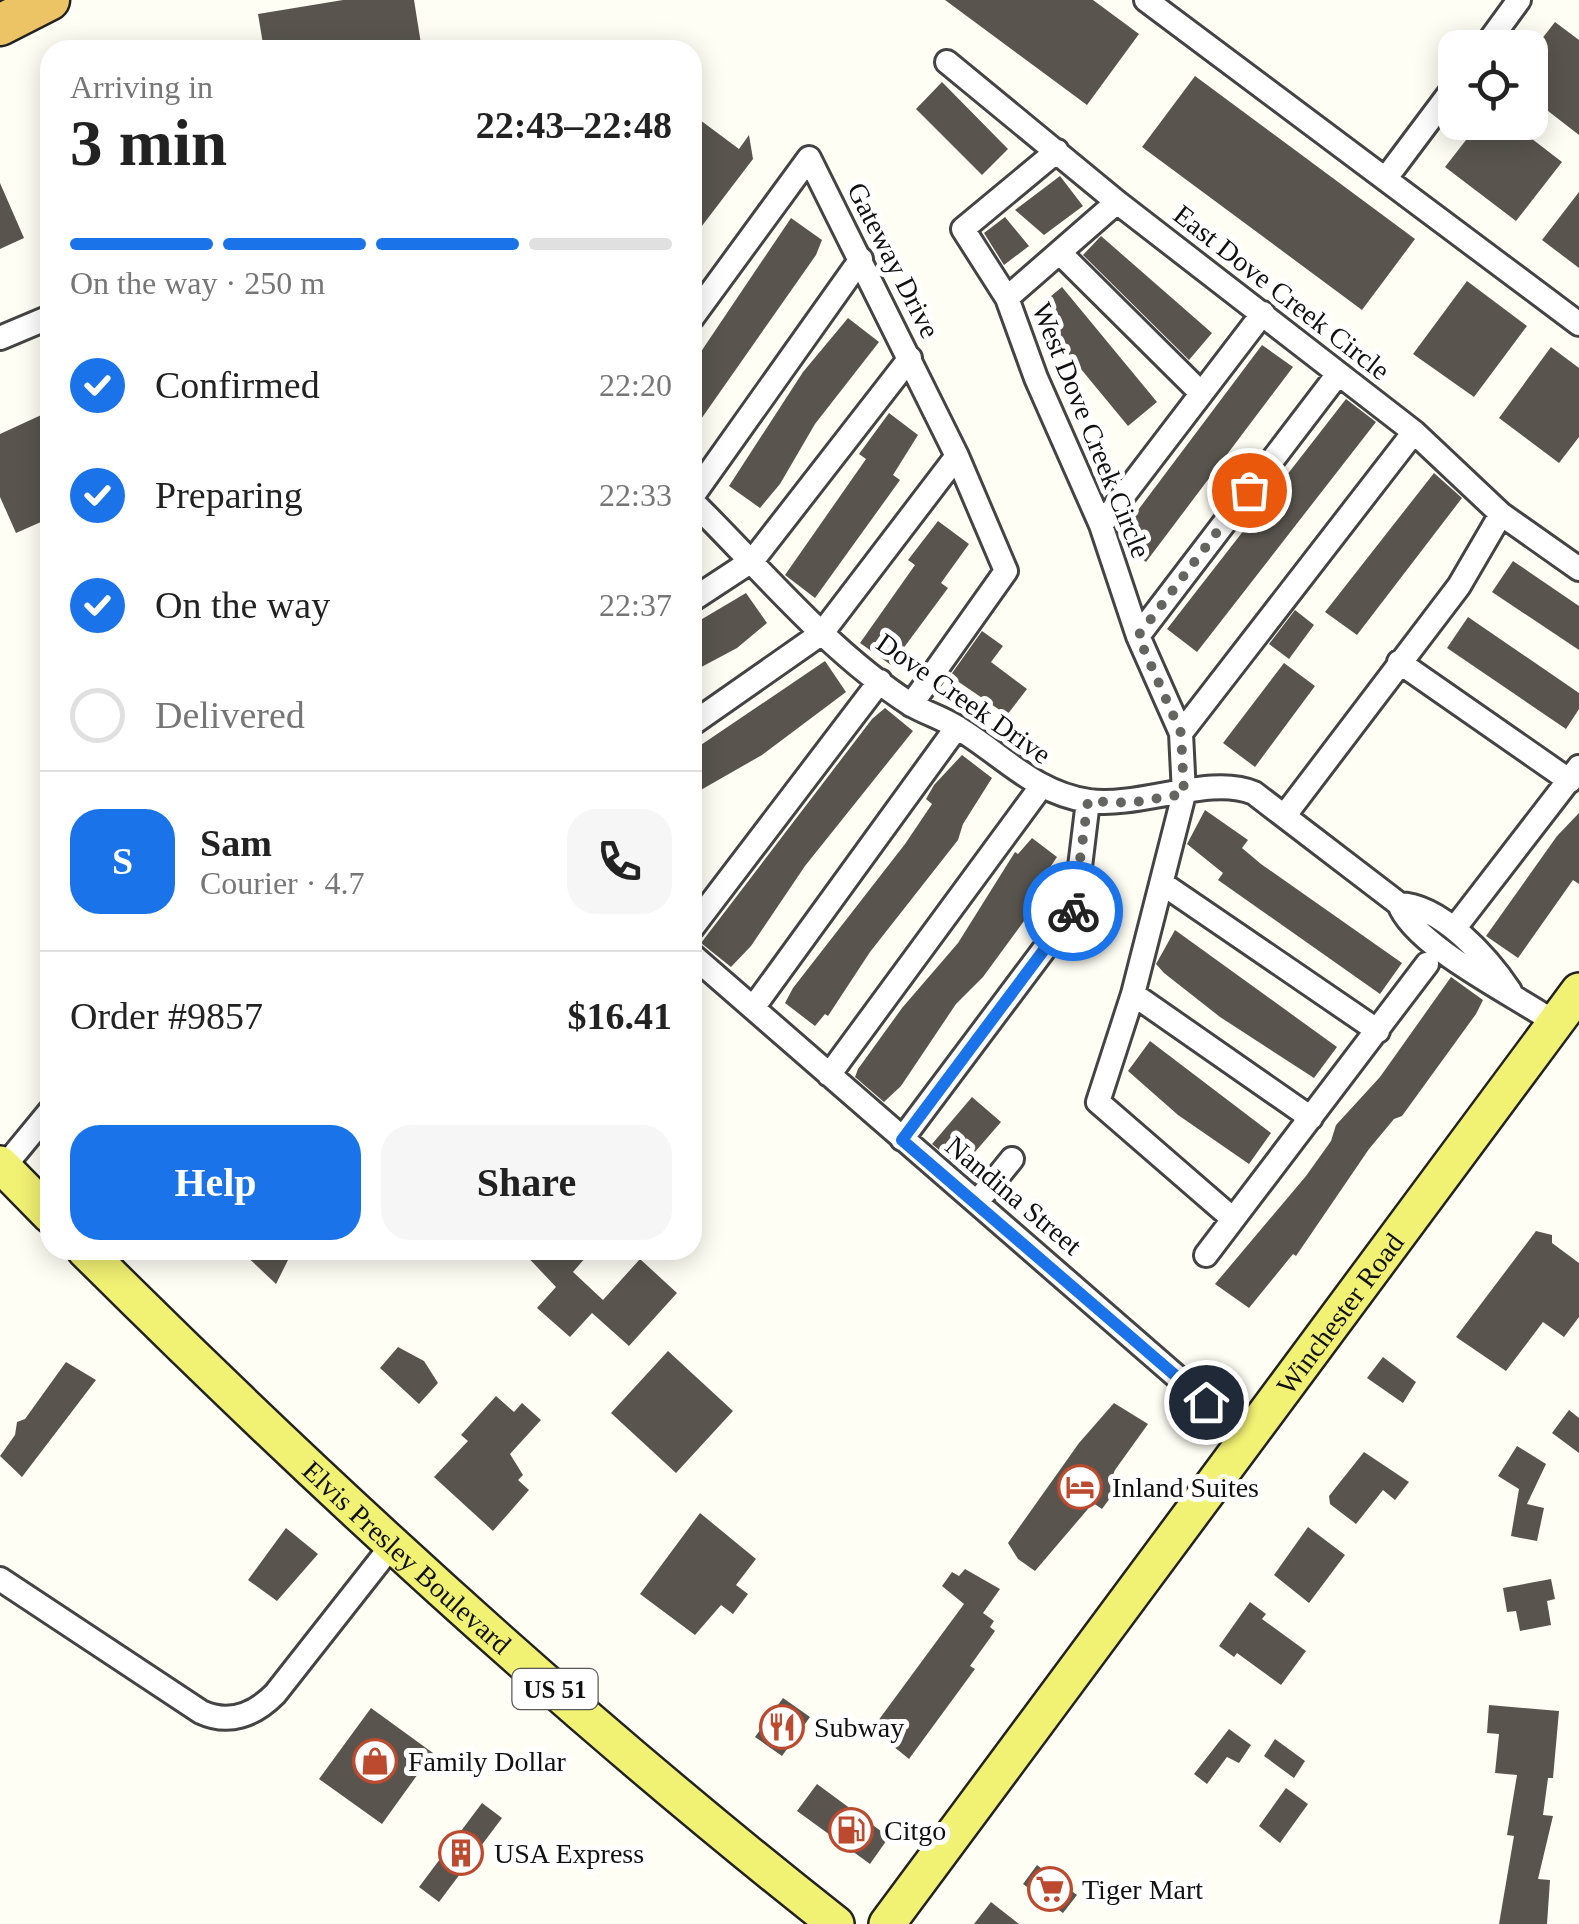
<!DOCTYPE html>
<meta charset="utf-8">
<style>
:root{--surface:#fff;--page:#f6f6f6;--text:#222;--muted:#767676;--line:#e0e0e0;--accent:#1a73e8}
body{margin:0;font-family:"Times New Roman",serif;background:var(--page);color:var(--text);height:100vh;display:flex;flex-direction:column;font-size:38px;white-space:nowrap}
*{box-sizing:border-box;margin:0}
p{font-size:32px;color:var(--muted)}
.icon{flex:none;width:55px;height:55px;fill:none;stroke:currentColor;stroke-width:2;stroke-linecap:round;stroke-linejoin:round}
.map{position:relative;flex:1;overflow:hidden}
.panel{position:absolute;left:40px;top:40px;width:662px;height:1220px;display:flex;flex-direction:column;background:var(--surface);border-radius:30px;box-shadow:0 5px 25px #0003}
.panel>*{flex:none}
.fabs{position:absolute;left:1438px;top:30px;display:grid;gap:20px}
.fabs a{display:grid;place-items:center;width:110px;height:110px;border-radius:20px;background:var(--surface);box-shadow:0 5px 25px #0003;font-size:50px}
.pin{position:absolute;display:grid;place-items:center;width:85px;height:85px;color:#fff;margin:-42px;border:5px solid #fff;border-radius:50%;box-shadow:0 2px 10px #0007}
.courier{position:absolute;display:grid;place-items:center;width:100px;height:100px;margin:-50px;border:8px solid #1a73e8;border-radius:50%;background:#fff;color:#222;box-shadow:0 2px 12px #0007}
.head em{font-style:normal;font-weight:600}
.head div{display:flex;flex-direction:column-reverse}
.head{display:flex;align-items:center;justify-content:space-between;height:170px;padding:0 30px}
h1{font-size:65px;font-weight:600;line-height:75px}
.bar{display:grid;grid-template-columns:repeat(4,1fr);gap:15px 10px;align-content:center;height:120px;padding:0 30px}
.bar i{height:12px;border-radius:8px;background:var(--line)}
.bar .selected{background:var(--accent)}
.bar p{grid-column:span 4}
.line{display:flex;align-items:center;gap:25px;padding:0 30px;border-top:2px solid var(--line)}
.line div{flex:1}
.round{display:grid;place-items:center;flex:none;width:105px;height:105px;border-radius:30px;background:var(--page)}
ol{padding:0 30px;list-style:none}
li{display:flex;align-items:center;gap:30px;height:110px}
li p{margin-inline-start:auto}
li .icon{padding:10px;border-radius:50%;background:var(--accent);color:#fff;stroke-width:4}
li:last-child{color:var(--muted)}
li i{width:55px;height:55px;border:5px solid var(--line);border-radius:50%}
.cta{display:flex;gap:20px;margin-top:auto;padding:20px 30px}
.cta a{flex:1;height:115px;border-radius:30px;background:var(--accent);color:#fff;font-size:40px;font-weight:600;line-height:115px;text-align:center}
.cta a+a{background:var(--page);color:var(--text)}
.map>svg:first-child{display:block}
.building{fill:#59554e}
.lines{fill:none;stroke-linecap:round;stroke-linejoin:round}
.minor-casing{stroke:#444;stroke-width:28}
.primary-casing{stroke:#222;stroke-width:40}
.motorway-casing{stroke:#222;stroke-width:45}
.minor{stroke:#fff;stroke-width:22}
.primary{stroke:#f1f173;stroke-width:35}
.motorway{stroke:#ecc465;stroke-width:40}
.done{stroke:#646461;stroke-width:10;stroke-dasharray:0 18}
.route{stroke:#1a73e8;stroke-width:12}
.labels{text-anchor:middle;stroke-width:10;stroke-linejoin:round;paint-order:stroke}
.shield{fill:#fff;stroke:#585858;stroke-width:2.5}
.shield-label{font-size:25px;font-weight:bold;fill:#111}
.street-label{font-size:28px;fill:#111;stroke:#fff}
.poi-label{font-size:28px;fill:#111;stroke:#fff;text-anchor:start}
</style>
<div class="map">
<svg width="1579" height="1924" viewBox="0 0 1579 1924">
<rect width="100%" height="100%" fill="#fefef5"/>
<!-- building -->
<path class="building" d="M343 0H414L422 50H264L258 14Z
M945 0H1093L1139 34 1087 105Z
M1555 22 1579 40V135L1530 97V54Z
M1195 76 1415 239 1362 310 1142 147Z
M942 82 1008 149 982 175 916 109Z
M692 114 739 149 749 135 753 159 692 239Z
M1480 122H1510L1562 162 1516 221 1445 167Z
M1060 176 1083 206 1044 235 1015 210Z
M0 183 24 238 0 249Z
M1579 192V268L1542 240Z
M1005 217 1029 246 1004 265 984 233Z
M791 218 822 240 816 255 692 432V365Z
M1101 236 1212 333 1189 360 1083 255Z
M1467 281 1527 326 1474 397 1413 354Z
M1062 287 1157 402 1128 426 1033 311Z
M848 318 879 342 815 424 780 484 760 508 729 486 803 372Z
M1262 345 1293 367 1146 562 1124 545 1120 534Z
M1551 347 1579 368V437L1559 463 1499 418Z
M1346 399 1376 422 1197 652 1167 629Z
M50 411V518L16 533 0 497V434Z
M889 413 918 435 893 475 900 480 815 598 785 575 866 459 859 454Z
M1434 473 1462 498 1357 635 1325 612Z
M938 521 969 544 941 583 948 588 891 665 860 643 915 565 908 560Z
M1513 561 1579 606V650L1492 592Z
M746 593 767 623 737 648 692 672V625Z
M1295 610 1314 625 1289 659 1269 644Z
M1468 617 1579 693V709L1566 729 1447 648Z
M982 631 1003 646 991 662 1027 689 1007 715 950 676Z
M825 661 846 692 762 755 692 795V751Z
M1284 663 1315 686 1255 767 1223 743Z
M885 708 913 731 805 866 751 946 731 967 701 943 872 719Z
M962 755 992 778 963 824 958 840 870 952 828 1016 825 1014 815 1026 785 1003 793 988 905 844 932 804 926 799 934 785Z
M1205 810 1248 840 1242 848 1261 864 1402 963 1380 994 1218 880 1223 873 1187 844Z
M1579 813V884L1573 880 1518 958 1486 936 1557 836Z
M1032 838 1057 857 1026 903 1030 907 1024 921 983 977 956 1004 901 1086 884 1102 855 1077 858 1069 902 1008 958 943 1015 852 1018 854Z
M1175 930 1337 1047 1314 1078 1220 1017 1164 973 1156 964Z
M1451 977 1483 1000 1476 1014 1402 1116 1394 1119 1369 1149 1296 1256 1293 1254 1249 1308 1215 1284 1306 1176 1331 1141 1336 1125 1380 1077Z
M1150 1041 1271 1133 1249 1164 1178 1115 1128 1071Z
M972 1097 1001 1122 961 1168 932 1144Z
M1536 1231 1552 1235V1243L1579 1263V1317L1564 1337 1543 1322 1506 1371 1456 1337Z
M240 1250H283L290 1256 276 1284Z
M521 1250H592L573 1272 603 1300 640 1259 677 1293 629 1346 592 1313 570 1337 537 1308 556 1287Z
M398 1347 424 1361 438 1383 419 1404 380 1368Z
M668 1351 733 1411 676 1473 611 1413Z
M1383 1357 1416 1382 1403 1403 1367 1378Z
M66 1362 96 1380 22 1477 0 1456 15 1435 17 1422 25 1419Z
M496 1396 514 1412 522 1403 541 1420 510 1454 523 1475 518 1480 529 1490 493 1531 434 1477 468 1441 461 1435Z
M1114 1403 1148 1424 1115 1470 1109 1484 1116 1490 1102 1509 1093 1503 1035 1571 1018 1559 1008 1543 1079 1443Z
M1569 1410 1579 1418V1453L1552 1433Z
M1517 1446 1546 1464 1527 1504 1544 1508 1537 1541 1511 1536 1519 1489 1498 1476Z
M1364 1452 1409 1482 1395 1500 1383 1490 1356 1524 1330 1504 1329 1496Z
M700 1513 756 1559 736 1585 748 1594 733 1614 721 1605 695 1635 640 1594Z
M1308 1527 1345 1555 1309 1603 1274 1575Z
M286 1528 318 1554 277 1601 248 1580Z
M965 1569 1000 1589 983 1613 994 1621 990 1627 995 1631 970 1666 975 1669 909 1759 872 1729 964 1604 942 1586 952 1572 959 1576Z
M1551 1579 1555 1599 1547 1601 1551 1625 1520 1631 1516 1611 1507 1612 1503 1588Z
M1250 1602 1266 1614 1262 1619 1306 1651 1281 1685 1237 1653 1234 1657 1219 1646Z
M783 1698 810 1717 782 1756 755 1737Z
M1489 1705 1559 1711 1553 1778H1548L1543 1815 1553 1816 1538 1879 1550 1880 1547 1924H1499L1514 1836 1507 1835 1517 1775 1495 1773 1499 1734 1487 1733Z
M371 1708 433 1753 382 1824 319 1779Z
M1229 1729 1251 1745 1239 1763 1227 1757 1207 1784 1194 1774Z
M1275 1739 1305 1761 1294 1778 1264 1756Z
M817 1784 889 1837 870 1864 797 1811Z
M1286 1788 1308 1804 1280 1843 1259 1826Z
M482 1803 502 1818 439 1902 419 1887Z
M1037 1865 1077 1895 1063 1913 1023 1884Z
M991 1902 1019 1924H974Z"/>
<g class="lines">
<!-- minor casing -->
<g class="minor-casing">
<path id="minor" d="M1146 0 1579 324
M1484 48 1519 0
M947 62 1117 202 1414 432 1501 514 1579 569
M1057 151 963 229 1007 298 1036 378 1101 525 1138 636 1181 733 1184 794 1133 994 1098 1102 1233 1219
M1386 178 1455 86
M1060 253 1201 393
M1007 298 1117 202
M692 318 809 158 957 456 1006 571 911 705
M0 338 50 317
M692 497 861 259
M692 501C762 570 827 650 910 704 925 713 943 718 958 728 1003 755 1034 793 1089 801 1140 808 1211 774 1254 793L1399 904C1414 946 1515 995 1554 1022
M1101 525 1263 313
M692 600 753 560 910 358
M1138 636 1338 374
M1399 662 1570 781
M692 724 822 633 957 456
M1181 733 1414 432
M1285 815 1459 586 1501 514
M1163 884 1378 1031
M1399 904C1441 905 1488 958 1510 991
M1461 920 1579 767
M692 928 880 681
M692 955 1206 1402
M1133 994 1311 1118
M753 1008 957 727
M829 1075 1040 788
M902 1139 1075 908 1088 801
M3 1168 50 1111
M977 1202 1012 1159
M1206 1255 1427 964
M0 1579 201 1712C229 1725 254 1715 275 1694L393 1544"/>
</g>
<!-- primary casing -->
<g class="primary-casing">
<g id="primary">
<path d="M0 1164 50 1215"/>
<path id="s1" d="M85 1250C323 1487 572 1716 836 1924"/>
<path id="s2" d="M887 1924 1579 991"/>
</g>
</g>
<!-- motorway casing -->
<g class="motorway-casing">
<path id="motorway" d="M0 25 49 0"/>
</g>
<!-- minor -->
<use href="#minor" class="minor"/>
<!-- primary -->
<use href="#primary" class="primary"/>
<!-- motorway -->
<use href="#motorway" class="motorway"/>
</g>
<g class="lines">
<!-- done -->
<path class="done" d="M1073 911 1088 801 1130 803 1184 794 1181 733 1138 636 1249 490"/>
<!-- route -->
<path class="route" d="M1073 911 902 1140 1206 1402"/>
</g>
<!-- icons -->
<defs>
<g id="hotel-ring" transform="scale(2.25)"><circle r="9.5" fill="#fff" stroke="#bb4a2f" stroke-width="1.5"/><path d="M-6-4.5h1.5V1H6V5H4.5V3h-9V5H-6ZM-4 0a1.8 1.8 0 1 1 3.6 0ZM.5 0V-2.5h3Q6-2.5 6 0Z" fill="#bb4a2f"/></g>
<g id="restaurant-ring" transform="scale(2.25)"><circle r="9.5" fill="#fff" stroke="#bb4a2f" stroke-width="1.5"/><path d="M-5-6h1v4h1v-4h1v4h1v-4h1v5L-1.5 .5V6h-2V.5L-5-1ZM5-6V6H3V1.5H1.5Q1.5-4 5-6Z" fill="#bb4a2f"/></g>
<g id="shop-ring" transform="scale(2.25)"><circle r="9.5" fill="#fff" stroke="#bb4a2f" stroke-width="1.5"/><path d="M-5-2.5h2.3a2.7 3.5 0 0 1 5.4 0H5L5.5 6h-11ZM-1.5-2.5h3a1.5 2.3 0 0 0-3 0Z" fill="#bb4a2f"/></g>
<g id="fuel-ring" transform="scale(2.25)"><circle r="9.5" fill="#fff" stroke="#bb4a2f" stroke-width="1.5"/><path d="M-5.5-6h7V0h2V4h1.3V-2.5L3-4.5l.8-.8L6-3V5H2.5V1h-1V6h-7ZM-4.2-4.7v3.2H.2V-4.7Z" fill="#bb4a2f"/></g>
<g id="building-ring" transform="scale(2.25)"><circle r="9.5" fill="#fff" stroke="#bb4a2f" stroke-width="1.5"/><path d="M-4-6H4V6H1V3H-1V6H-4ZM-2.5-4.3h1.7v1.8h-1.7ZM.8-4.3h1.7v1.8H.8ZM-2.5-1h1.7V.8h-1.7ZM.8-1h1.7V.8H.8Z" fill="#bb4a2f"/></g>
<g id="supermarket-ring" transform="scale(2.25)"><circle r="9.5" fill="#fff" stroke="#bb4a2f" stroke-width="1.5"/><path d="M-6-5.5h2.5l.6 2H6L4.5 2H-2.5L-4.4-4H-6ZM-1.5 3.2a1.3 1.3 0 1 0 .1 0ZM3 3.2a1.3 1.3 0 1 0 .1 0Z" fill="#bb4a2f"/></g>
</defs>
<g fill-rule="evenodd">
<use href="#hotel-ring" x="1080" y="1487"/>
<use href="#restaurant-ring" x="782" y="1727"/>
<use href="#shop-ring" x="375" y="1761"/>
<use href="#fuel-ring" x="851" y="1830"/>
<use href="#building-ring" x="461" y="1853"/>
<use href="#supermarket-ring" x="1050" y="1889"/>
</g>
<g class="labels">
<!-- shield labels -->
<rect class="shield" x="512.5" y="1669" width="85" height="40" rx="8"/>
<g class="shield-label">
<text x="555" y="1698">US 51</text>
</g>
<!-- street labels -->
<g class="street-label">
<text transform="translate(894 260) rotate(63)" y="10">Gateway Drive</text>
<text transform="translate(1282 292) rotate(38)" y="10">East Dove Creek Circle</text>
<text transform="translate(1092 430) rotate(68)" y="10">West Dove Creek Circle</text>
<text transform="translate(964 698) rotate(35)" y="10">Dove Creek Drive</text>
<text transform="translate(1014 1195) rotate(40)" y="10">Nandina Street</text>
<text dy="10" stroke="none"><textPath href="#s2" startOffset="760">Winchester Road</textPath></text>
<text dy="10" stroke="none"><textPath href="#s1" startOffset="445">Elvis Presley Boulevard</textPath></text>
</g>
<!-- poi labels -->
<g class="poi-label">
<text x="1112" y="1497">Inland Suites</text>
<text x="814" y="1737">Subway</text>
<text x="408" y="1771">Family Dollar</text>
<text x="884" y="1840">Citgo</text>
<text x="494" y="1863">USA Express</text>
<text x="1082" y="1899">Tiger Mart</text>
</g>
</g>
</svg>
<div class="fabs">
<a><svg class="icon" aria-label="locate" viewBox="0 0 24 24"><circle cx="12" cy="12" r="6"/><path d="M12 2v4M12 18v4M2 12h4M18 12h4"/></svg></a>
</div>
<div class="pin" style="left:1249px;top:490px;background:#ea580c"><svg class="icon" aria-label="bag" viewBox="0 0 24 24"><path d="M5 8h14l-1 12H6zM9 8a3 3 0 0 1 6 0"/></svg></div>
<div class="pin" style="left:1206px;top:1402px;background:#1f2937"><svg class="icon" aria-label="home" viewBox="0 0 24 24"><path d="M3 11l9-7 9 7M6 9v11h12V9"/></svg></div>
<div class="courier" style="left:1073px;top:911px"><svg class="icon" aria-label="bike" viewBox="0 0 24 24"><circle cx="6" cy="16" r="4"/><circle cx="18" cy="16" r="4"/><path d="M6 16l4-8h5l3 8M10 8l3 8H6M13 5h3"/></svg></div>
<section class="panel">
<div class="head"><div><h1>3 min</h1><p>Arriving in</p></div><em>22:43–22:48</em></div>
<div class="bar"><i class="selected"></i><i class="selected"></i><i class="selected"></i><i></i><p>On the way · 250 m</p></div>
<ol>
<li><svg class="icon" aria-label="check" viewBox="0 0 24 24"><path d="M5 12l5 5 9-10"/></svg>Confirmed<p>22:20</p></li>
<li><svg class="icon" aria-label="check" viewBox="0 0 24 24"><path d="M5 12l5 5 9-10"/></svg>Preparing<p>22:33</p></li>
<li><svg class="icon" aria-label="check" viewBox="0 0 24 24"><path d="M5 12l5 5 9-10"/></svg>On the way<p>22:37</p></li>
<li><i></i>Delivered</li>
</ol>
<div class="line" style="height:180px"><b class="round" style="background:var(--accent);color:#fff">S</b><div><b>Sam</b><p>Courier · 4.7</p></div><a class="round"><svg class="icon" aria-label="phone" viewBox="0 0 24 24"><path d="M5 4h4l2 5-3 2q2 4 5 5l2-3 5 2v4C11 20 4 13 5 4z"/></svg></a></div>
<div class="line" style="height:130px"><div>Order #9857</div><b>$16.41</b></div>
<div class="cta"><a>Help</a><a>Share</a></div>
</section>
</div>
